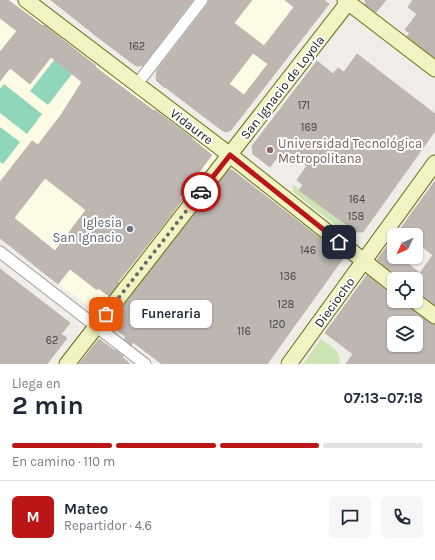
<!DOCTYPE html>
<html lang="es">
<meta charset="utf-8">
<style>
:root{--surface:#fff;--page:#f6f6f7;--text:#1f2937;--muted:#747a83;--line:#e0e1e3;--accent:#bb1617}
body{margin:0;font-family:Karla,sans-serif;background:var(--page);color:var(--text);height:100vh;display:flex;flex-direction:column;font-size:15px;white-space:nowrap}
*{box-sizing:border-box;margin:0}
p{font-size:13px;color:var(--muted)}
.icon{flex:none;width:22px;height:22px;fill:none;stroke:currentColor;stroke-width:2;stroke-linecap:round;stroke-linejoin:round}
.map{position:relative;height:364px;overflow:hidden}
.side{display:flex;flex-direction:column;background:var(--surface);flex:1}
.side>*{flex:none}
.needle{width:26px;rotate:226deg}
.buttons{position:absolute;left:387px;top:228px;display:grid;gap:8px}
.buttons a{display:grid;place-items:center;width:36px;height:36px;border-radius:6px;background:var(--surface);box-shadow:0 1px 3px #0004;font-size:20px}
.pin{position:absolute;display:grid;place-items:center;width:34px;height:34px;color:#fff;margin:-17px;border-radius:8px;box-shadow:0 2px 6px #0006}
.courier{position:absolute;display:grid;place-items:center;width:40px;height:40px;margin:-20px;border:3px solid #bb1617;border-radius:50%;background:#fff;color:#222;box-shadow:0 1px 5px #0007}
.bubble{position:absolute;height:28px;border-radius:6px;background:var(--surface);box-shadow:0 1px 3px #0004;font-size:13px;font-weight:700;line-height:28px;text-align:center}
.head em{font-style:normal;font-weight:700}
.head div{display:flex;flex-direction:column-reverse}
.head{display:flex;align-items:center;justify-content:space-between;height:68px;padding:0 12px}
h1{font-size:26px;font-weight:700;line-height:30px}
.bar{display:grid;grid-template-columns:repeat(4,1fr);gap:6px 4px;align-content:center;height:48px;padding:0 12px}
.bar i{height:5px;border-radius:3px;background:var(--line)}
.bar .current{background:var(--accent)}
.bar p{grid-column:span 4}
.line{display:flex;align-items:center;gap:10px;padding:0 12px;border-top:1px solid var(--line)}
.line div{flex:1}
.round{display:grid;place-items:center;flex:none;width:42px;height:42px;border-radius:6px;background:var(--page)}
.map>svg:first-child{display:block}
.education{fill:#fcfce5}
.grass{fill:#cce4b4}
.pitch{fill:#8fd6ba}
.building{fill:#bdb6b1;stroke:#c0b4ac;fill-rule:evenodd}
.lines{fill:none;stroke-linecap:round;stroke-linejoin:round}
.street-casing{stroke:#a1a1a1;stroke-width:13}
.secondary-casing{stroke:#646d11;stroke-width:17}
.street{stroke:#fff;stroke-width:11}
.secondary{stroke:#f1f3c2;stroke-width:15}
.done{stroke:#696866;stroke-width:4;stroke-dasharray:0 7.2}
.route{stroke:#bb1617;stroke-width:5}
.education-dot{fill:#8d6e63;stroke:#fff;stroke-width:1.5}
.worship-dot{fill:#6b7280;stroke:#fff;stroke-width:1.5}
.labels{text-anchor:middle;stroke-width:4;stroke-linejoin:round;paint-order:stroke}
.number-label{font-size:11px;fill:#474644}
.street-label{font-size:13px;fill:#202020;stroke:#fff}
.education-label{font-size:13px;fill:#785e54;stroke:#fff;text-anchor:start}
.worship-label{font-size:13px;fill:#5b616d;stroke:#fff;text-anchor:end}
</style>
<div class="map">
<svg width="435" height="364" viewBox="0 0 435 364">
<rect width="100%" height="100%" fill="#f0ede8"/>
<!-- education -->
<path class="education" d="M0 0H14L214 152 215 159 96 312 0 239Z
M252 0H324L329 4 249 107 197 70Z"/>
<!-- grass -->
<path class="grass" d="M293 185 350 229 356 232 347 234 293 192Z
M321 339C330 346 343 351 339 364H303Z"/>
<!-- pitch -->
<path class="pitch" d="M54 60 72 74 48 105 30 91Z
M4 84 42 114 27 134 0 113V89Z
M0 127 20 142 3 164 0 162Z"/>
<!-- building -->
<path class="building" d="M0 0H8L43 26 44 25 96 66 95 67 154 111 155 110 192 138V139L212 155 179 198 182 200 167 220 118 282 119 283 109 296 98 288 97 290 70 269 58 284 0 238V182L32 141 38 145 61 115 82 82 51 57 30 84 10 68 0 81V52L17 31 0 18ZM45 178 86 210 55 251 14 218Z
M51 0H193L143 65 139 66H136L95 35Z
M209 0H252L234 23 264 46 294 7 285 0H324L329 4 231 130 227 132 223 131 165 87V88L157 81 156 78 157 70 208 4ZM253 53 268 64 244 95 229 84Z
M365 0H386L376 12 366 5Z
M413 0H435V58L407 36 410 33 405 30 417 14 408 7Z
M357 54 435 114V131L363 232H356L299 190 303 185 297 180 307 166 289 152 286 156 281 152 270 167 253 154 252 146 317 61 333 74 338 68 344 72Z
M229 170H232L344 257 267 364H162L133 342 131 345 124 339 126 337 113 327 112 320Z
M435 181V305L420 294 416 292V279H400L377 260 394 237V257H399L420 273 433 255 416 242V235H396Z
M0 269 70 323 61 334 67 338 47 364H0Z
M367 275 388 292 394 295V301H402L410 308 430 323 435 325V364H346L353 354 325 333ZM394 323H416V345H394Z
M99 339 115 351 116 350 123 356 122 357 130 364H79Z"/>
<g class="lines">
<!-- street casing -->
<g class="street-casing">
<path id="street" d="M137 84 202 0
M0 252 145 364"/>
</g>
<!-- secondary casing -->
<g class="secondary-casing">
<path id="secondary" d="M26 0 230 155 394 285
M345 0 435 69
M415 301 435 316
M67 364 350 0
M289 364 435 163"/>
</g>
<!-- street -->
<use href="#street" class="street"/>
<!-- secondary -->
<use href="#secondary" class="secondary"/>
</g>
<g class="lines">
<!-- done -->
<path class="done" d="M106 314 201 192"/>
<!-- route -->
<path class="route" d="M201 192 230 155 339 242"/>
</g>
<!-- markers -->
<circle class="education-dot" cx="270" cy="150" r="4"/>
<circle class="worship-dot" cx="130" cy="229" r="4"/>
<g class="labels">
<!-- number labels -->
<g class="number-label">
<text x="137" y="50">162</text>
<text x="304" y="109">171</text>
<text x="309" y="131">169</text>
<text x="357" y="203">164</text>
<text x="356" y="220">158</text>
<text x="308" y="254">146</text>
<text x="288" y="280">136</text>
<text x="286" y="308">128</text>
<text x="277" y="328">120</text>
<text x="244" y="335">116</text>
<text x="52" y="344">62</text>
</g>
<!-- street labels -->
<g class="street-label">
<text transform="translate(282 87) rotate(-52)" y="5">San Ignacio de Loyola</text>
<text transform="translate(192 126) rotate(37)" y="5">Vidaurre</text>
<text transform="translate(334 302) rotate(-54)" y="5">Dieciocho</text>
</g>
<!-- education labels -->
<g class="education-label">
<text x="278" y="148">Universidad Tecnológica<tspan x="278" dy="15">Metropolitana</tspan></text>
</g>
<!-- worship labels -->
<g class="worship-label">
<text x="122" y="227">Iglesia<tspan x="122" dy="15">San Ignacio</tspan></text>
</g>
</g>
</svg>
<div class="buttons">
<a><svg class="needle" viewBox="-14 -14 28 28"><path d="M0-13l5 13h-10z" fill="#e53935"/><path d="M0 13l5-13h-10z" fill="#747a83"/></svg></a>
<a><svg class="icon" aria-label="locate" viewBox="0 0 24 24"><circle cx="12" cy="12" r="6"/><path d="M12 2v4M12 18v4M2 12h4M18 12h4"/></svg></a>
<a><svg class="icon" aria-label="layers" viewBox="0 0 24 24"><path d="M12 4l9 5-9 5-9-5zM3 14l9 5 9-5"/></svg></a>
</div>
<div class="pin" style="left:106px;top:314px;background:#ea580c"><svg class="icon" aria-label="bag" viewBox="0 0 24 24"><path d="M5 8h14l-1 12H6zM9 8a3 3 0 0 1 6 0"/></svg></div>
<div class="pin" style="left:339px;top:242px;background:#1f2937"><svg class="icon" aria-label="home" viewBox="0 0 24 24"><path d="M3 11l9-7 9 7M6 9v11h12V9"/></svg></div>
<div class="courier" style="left:201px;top:192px"><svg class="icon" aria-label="car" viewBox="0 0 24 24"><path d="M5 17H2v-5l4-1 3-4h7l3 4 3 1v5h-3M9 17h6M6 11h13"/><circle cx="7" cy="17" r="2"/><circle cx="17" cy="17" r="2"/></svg></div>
<div class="bubble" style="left:130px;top:300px;width:82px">Funeraria</div>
</div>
<section class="side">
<div class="head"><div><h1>2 min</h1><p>Llega en</p></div><em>07:13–07:18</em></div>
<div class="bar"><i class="current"></i><i class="current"></i><i class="current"></i><i></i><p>En camino · 110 m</p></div>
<div class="line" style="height:72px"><b class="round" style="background:var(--accent);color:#fff">M</b><div><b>Mateo</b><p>Repartidor · 4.6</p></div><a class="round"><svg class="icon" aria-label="chat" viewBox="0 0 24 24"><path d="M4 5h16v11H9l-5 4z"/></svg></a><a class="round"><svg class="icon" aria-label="phone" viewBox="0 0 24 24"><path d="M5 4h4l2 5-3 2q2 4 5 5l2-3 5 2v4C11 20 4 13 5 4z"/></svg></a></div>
</section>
